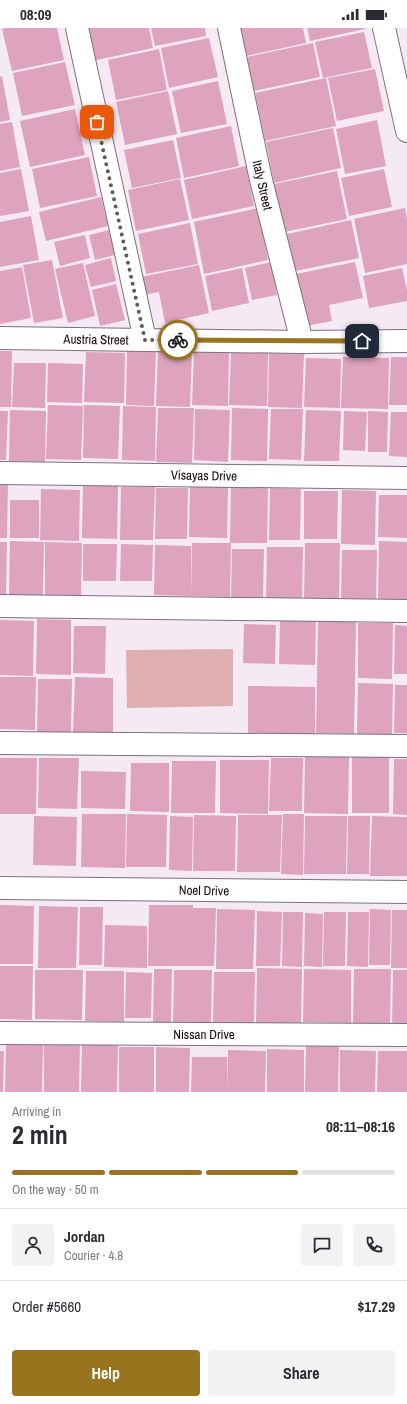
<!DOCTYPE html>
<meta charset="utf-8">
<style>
:root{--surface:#fff;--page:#f2f2f3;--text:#2b2b33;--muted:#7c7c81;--line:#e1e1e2;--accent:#97741d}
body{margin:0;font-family:"Archivo Narrow",sans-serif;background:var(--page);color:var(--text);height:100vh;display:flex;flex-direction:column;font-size:15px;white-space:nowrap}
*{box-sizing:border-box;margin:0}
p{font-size:13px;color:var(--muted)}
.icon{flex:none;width:22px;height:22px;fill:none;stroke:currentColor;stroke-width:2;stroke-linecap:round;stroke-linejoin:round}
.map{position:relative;height:1064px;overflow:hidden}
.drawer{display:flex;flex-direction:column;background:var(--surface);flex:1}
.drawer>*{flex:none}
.pin{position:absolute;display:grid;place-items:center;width:34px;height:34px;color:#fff;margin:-17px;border-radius:8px;box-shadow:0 2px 6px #0006}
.courier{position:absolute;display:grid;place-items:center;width:40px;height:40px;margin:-20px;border:3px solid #97741d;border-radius:50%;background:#fff;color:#222;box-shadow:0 1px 5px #0007}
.summary em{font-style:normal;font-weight:800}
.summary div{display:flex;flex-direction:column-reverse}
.summary{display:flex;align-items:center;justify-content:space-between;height:68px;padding:0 12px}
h1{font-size:26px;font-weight:800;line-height:30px}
.bar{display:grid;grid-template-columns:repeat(4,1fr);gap:6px 4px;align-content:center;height:48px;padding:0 12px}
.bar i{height:5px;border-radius:3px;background:var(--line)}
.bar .on{background:var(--accent)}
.bar p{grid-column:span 4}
.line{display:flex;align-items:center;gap:10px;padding:0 12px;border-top:1px solid var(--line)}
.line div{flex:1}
.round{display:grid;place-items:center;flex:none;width:42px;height:42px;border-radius:4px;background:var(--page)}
.primary-button{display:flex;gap:8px;margin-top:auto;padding:8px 12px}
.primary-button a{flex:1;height:46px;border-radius:4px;background:var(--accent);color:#fff;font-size:16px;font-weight:800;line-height:46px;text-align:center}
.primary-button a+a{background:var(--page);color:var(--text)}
.status{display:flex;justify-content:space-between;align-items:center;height:28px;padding:0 20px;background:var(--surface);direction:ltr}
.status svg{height:11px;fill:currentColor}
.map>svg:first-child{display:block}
.green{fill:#dfaeb1}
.building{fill:#dea3bd}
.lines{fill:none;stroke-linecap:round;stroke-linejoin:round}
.minor-casing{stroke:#7c717c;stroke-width:24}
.minor{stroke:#fff;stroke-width:22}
.done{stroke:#60595e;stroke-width:4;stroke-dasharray:0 7.2}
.route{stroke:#97741d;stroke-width:5}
.labels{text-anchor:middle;stroke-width:4;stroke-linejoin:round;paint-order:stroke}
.street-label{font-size:13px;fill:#0f0b0e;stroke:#fef9fd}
</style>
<div class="status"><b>08:09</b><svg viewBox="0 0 49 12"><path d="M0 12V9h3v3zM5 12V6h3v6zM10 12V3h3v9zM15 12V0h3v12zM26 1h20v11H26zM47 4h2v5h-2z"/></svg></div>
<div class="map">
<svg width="407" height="1064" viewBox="0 0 407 1064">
<rect width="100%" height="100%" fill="#f5e9f4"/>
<!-- green -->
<path class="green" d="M233 621V678L127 680 126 622Z"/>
<!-- building -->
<path class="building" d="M6 0H57L64 32 12 43 2 1Z
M85 0H149L153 20 92 33Z
M151 0H205L206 8 155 18Z
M240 0H303L306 15 246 28Z
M307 0H365V1L310 13Z
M364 4 372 40 323 50 315 14Z
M209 10 218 49 169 60 161 20Z
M313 15 320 49 254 63 247 29Z
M159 21 167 62 116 72 108 32Z
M65 34 75 77 22 88 13 45Z
M375 41 384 83 337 93 328 50Z
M2 48 10 92 0 94V49Z
M326 50 336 98 265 113 255 65Z
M218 53 227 96 181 105 172 63Z
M168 63 177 106 125 117 116 74Z
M75 81 85 127 30 139 20 93Z
M377 92 386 138 345 146 336 101Z
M12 94 20 139 0 143V96Z
M231 98 239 138 184 150 176 110Z
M333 100 341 140 274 155 266 114Z
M173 112 181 150 132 160 124 122Z
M89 129 97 168 40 180 32 141Z
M246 138 254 178 192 191 184 152Z
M21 141 29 183 0 188V145Z
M384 141 392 179 349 188 341 150Z
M337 143 347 191 284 204 274 156Z
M180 151 189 192 136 203 128 162Z
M101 169 108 198 46 213 39 184Z
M258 180 268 232 204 246 194 194Z
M405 180 407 191V236L365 245 354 191Z
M31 188 39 232 0 239V194Z
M351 192 359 230 295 243 287 206Z
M190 195 198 236 146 246 138 206Z
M109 202 115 227 95 232 89 207Z
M85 207 90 230 60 238 54 214Z
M111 230 116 253 91 259 85 237Z
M52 232 63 290 34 295 23 237Z
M271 234 277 267 252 272 245 240Z
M355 234 363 270 329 277 332 293 301 299 291 247Z
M83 235 95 288 68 295 55 241Z
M199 237 209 285 165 295 159 264 144 267 141 249Z
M22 239 31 290 0 296V243Z
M242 240 249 275 212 283 205 248Z
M402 240 407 262V273L369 280 363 248Z
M116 256 125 292 100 298 92 262Z
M158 322 192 324 190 379 156 378Z
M0 323H12L11 379H0Z
M127 323 156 324 154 378 126 377Z
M86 324 125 325 124 375 84 374Z
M194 324 229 325 228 378 192 377Z
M231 324 268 325 267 378 229 377Z
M269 325 304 326 302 380 268 379Z
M343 329 389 330 388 381 341 380Z
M391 329H407V377H389Z
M306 330 341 331 340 380 304 379Z
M14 335H46L45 380 12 379Z
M48 335 83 336 82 375 47 374Z
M48 377 83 378 81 432 46 431Z
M84 377 120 378 118 431 83 430Z
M123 378 156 379 155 433 122 432Z
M158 380H194L192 435 156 434Z
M232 380 268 381 267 433 231 432Z
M195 381 230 382 228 434 194 432Z
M271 381H303L301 432 269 431Z
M10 382 46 383 45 434 9 433Z
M306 382 341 383 339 433H304Z
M0 383H8L6 432H0Z
M344 383 367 384 365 423 343 422Z
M368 383 388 384 387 424H368Z
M391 384H407V429L389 428Z
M0 456H8L7 510H0Z
M83 457H118L117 511 82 510Z
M190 458 228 459 227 510 189 509Z
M231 458 268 459 267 515H230Z
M121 459H155L153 512H120Z
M156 460H188L187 511H155Z
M270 460 301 461 300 512H269Z
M41 461 80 462 79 513 40 512Z
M342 462 376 463 375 517 341 516Z
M304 463H338L337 511H304Z
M379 467H407V510L378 509Z
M10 472H39V510H10Z
M10 513 44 514 43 568 9 567Z
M379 513 407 514V575L378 574Z
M0 514H7L6 568H0Z
M45 514 82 515 81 571 45 570Z
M192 515H231L230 569 191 568Z
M305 515H340L339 573 304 572Z
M83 516H117L116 553H83Z
M121 516 153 517 152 553H120Z
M155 517 191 518V568L154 567Z
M267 519H303L302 574 266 573Z
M232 521H264L263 571H231Z
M342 522H377L376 578 341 577Z
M37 591 71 592V647L36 646Z
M0 592 34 593 33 648 0 647Z
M280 592 316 593 315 637 279 636Z
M318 593H356L354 706 316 705Z
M358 595H393L392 651 358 650Z
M244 596 276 597 275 636 243 635Z
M395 597 407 598V646H394Z
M74 598H106L105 646 73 645Z
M0 649H36L35 702 0 701Z
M75 649 113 650V705H73Z
M38 651H72L71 705H37Z
M358 655 393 656 392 707H357Z
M395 657H407V705H394Z
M248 658 315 659V707H248Z
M305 728 349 729 348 786 304 785Z
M352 729H389V785H352Z
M0 730H37L36 786H0Z
M39 730H79L77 781 38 780Z
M271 730H303L302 783H269Z
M394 731H407V787L393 786Z
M220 732H269L268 786 220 785Z
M172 733H216L215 785H171Z
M131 735H169V784L130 783Z
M81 743 126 744 125 781 81 780Z
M82 786H126L125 840 81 839Z
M127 786 167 787 166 839H126Z
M283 786H304L303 847 281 846Z
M194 787 236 788 235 843H193Z
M238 787H282L280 844H237Z
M34 788 77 789 76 838 33 837Z
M170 788 193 789 192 843 169 842Z
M305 788H347L346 846H304Z
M348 788H370L369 846H347Z
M372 788 407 789V848H370Z
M0 877 34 878 33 936H0Z
M149 877H193V880H216L214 938H148Z
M39 878 78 879 76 940H38Z
M80 879H103L102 937H79Z
M217 881 255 882 253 941H216Z
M370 881 391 882 390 937H369Z
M392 882H407V940H391Z
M257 883 282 884 280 938H256Z
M283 884H303L302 939 282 938Z
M324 884H346L345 938H323Z
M348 884H369L368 939 347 938Z
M305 885 323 886 322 939 304 938Z
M105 897 147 898V940L104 939Z
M0 938H33L32 992 0 991Z
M257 940 302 941 301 996H256Z
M154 941H172L171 996H153Z
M304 941 351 942V995L303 994Z
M354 941H391L390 996 353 995Z
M35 942H83L82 992 35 991Z
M174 942H212L211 996 173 995Z
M393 942H407V998H392Z
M86 943H124V994L85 993Z
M126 944 152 945 151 990H125Z
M214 944H255L254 997 213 996Z
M6 1016H43L42 1064H5Z
M44 1016H80L79 1064H44Z
M82 1017H118L117 1064H81Z
M306 1018H339L338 1064H305Z
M119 1019H154V1064H119Z
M156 1019 190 1020 189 1064H156Z
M267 1021 304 1022V1064H267Z
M228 1022 266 1023 265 1064H227Z
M340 1022 376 1023 375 1064H340Z
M0 1023H4L3 1064H0Z
M378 1023H407V1064H377Z
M192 1029H227V1064H191Z"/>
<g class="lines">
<!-- minor casing -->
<g class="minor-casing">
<path id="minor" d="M77 0 145 312
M229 0 261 152 302 314
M384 0 407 103
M0 310 302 314 407 313
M0 445 407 450
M0 578 407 583
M0 715 407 718
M0 860 407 864
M0 1005 407 1007"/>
</g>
<!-- minor -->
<use href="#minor" class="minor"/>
</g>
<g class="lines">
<!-- done -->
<path class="done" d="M97 94 145 312H178"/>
<!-- route -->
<path class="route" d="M178 312 362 313"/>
</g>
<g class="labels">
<!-- street labels -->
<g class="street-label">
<text transform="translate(263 157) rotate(77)" y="5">Italy Street</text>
<text transform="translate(96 311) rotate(1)" y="5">Austria Street</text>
<text transform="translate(204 447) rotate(1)" y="5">Visayas Drive</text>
<text transform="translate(204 862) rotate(1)" y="5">Noel Drive</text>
<text x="204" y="1011">Nissan Drive</text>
</g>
</g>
</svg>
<div class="pin" style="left:97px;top:94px;background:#ea580c"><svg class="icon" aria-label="bag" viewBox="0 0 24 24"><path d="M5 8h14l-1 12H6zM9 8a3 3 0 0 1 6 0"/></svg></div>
<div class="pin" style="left:362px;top:313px;background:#1f2937"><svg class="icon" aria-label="home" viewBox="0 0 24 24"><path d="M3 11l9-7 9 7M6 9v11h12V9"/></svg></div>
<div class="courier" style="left:178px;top:312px"><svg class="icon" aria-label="bike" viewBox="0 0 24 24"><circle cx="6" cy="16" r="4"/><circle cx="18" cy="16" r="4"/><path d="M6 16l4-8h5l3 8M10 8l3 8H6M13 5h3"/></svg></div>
</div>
<section class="drawer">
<div class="summary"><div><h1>2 min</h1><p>Arriving in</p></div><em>08:11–08:16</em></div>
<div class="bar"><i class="on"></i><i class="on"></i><i class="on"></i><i></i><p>On the way · 50 m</p></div>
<div class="line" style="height:72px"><a class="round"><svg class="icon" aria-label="person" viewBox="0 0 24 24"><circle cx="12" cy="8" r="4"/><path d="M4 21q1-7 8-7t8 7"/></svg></a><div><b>Jordan</b><p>Courier · 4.8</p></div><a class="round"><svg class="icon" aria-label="chat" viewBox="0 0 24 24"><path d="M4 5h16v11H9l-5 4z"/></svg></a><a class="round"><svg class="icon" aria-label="phone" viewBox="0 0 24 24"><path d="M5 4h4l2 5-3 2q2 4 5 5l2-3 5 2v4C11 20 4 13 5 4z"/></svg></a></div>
<div class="line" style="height:52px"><div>Order #5660</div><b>$17.29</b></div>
<div class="primary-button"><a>Help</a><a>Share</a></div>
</section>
